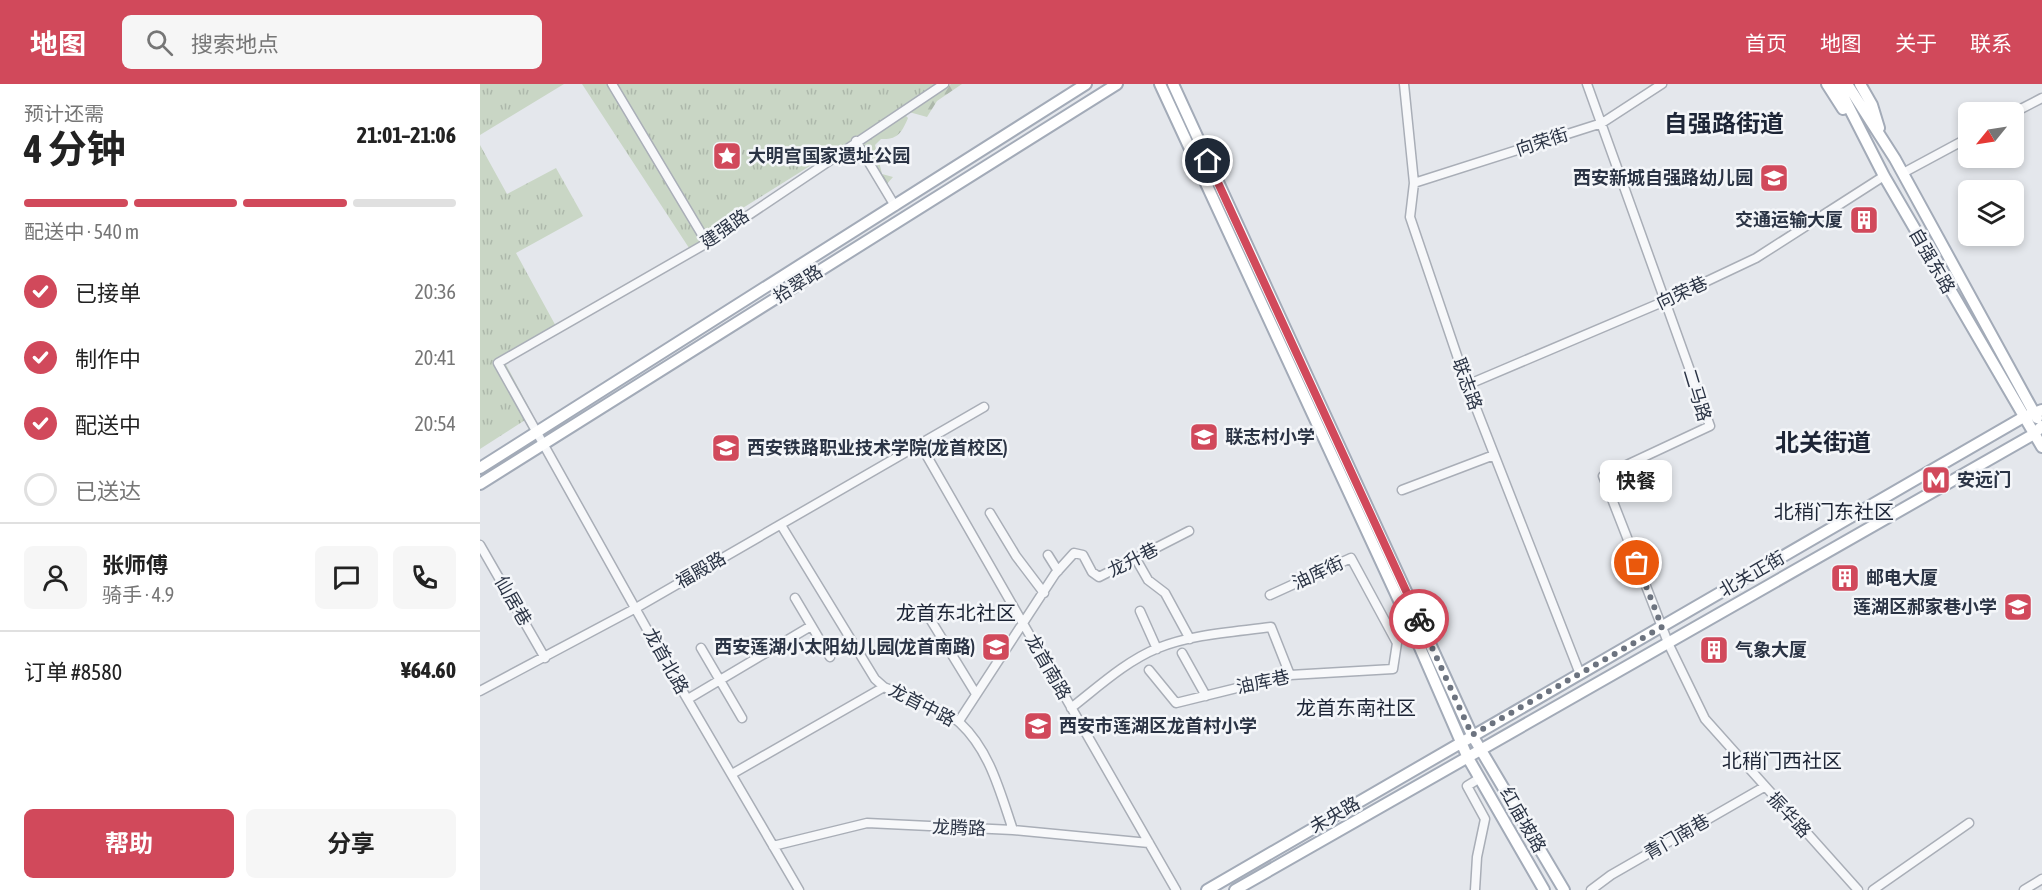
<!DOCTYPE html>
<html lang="zh">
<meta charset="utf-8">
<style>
:root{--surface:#fff;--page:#f6f6f6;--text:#222;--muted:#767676;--line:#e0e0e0;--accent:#d1495b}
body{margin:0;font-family:"Asap Condensed","Noto Sans SC",sans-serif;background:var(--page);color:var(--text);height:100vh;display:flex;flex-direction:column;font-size:22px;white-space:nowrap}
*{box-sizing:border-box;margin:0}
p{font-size:20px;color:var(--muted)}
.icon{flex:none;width:33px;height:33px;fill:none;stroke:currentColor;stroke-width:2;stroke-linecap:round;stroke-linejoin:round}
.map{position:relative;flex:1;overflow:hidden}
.drawer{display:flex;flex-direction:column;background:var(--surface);width:480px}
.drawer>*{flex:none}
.needle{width:39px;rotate:240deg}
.buttons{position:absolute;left:1478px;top:18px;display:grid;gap:12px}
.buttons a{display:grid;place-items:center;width:66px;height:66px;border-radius:9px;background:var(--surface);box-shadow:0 3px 9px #0003;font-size:30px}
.pin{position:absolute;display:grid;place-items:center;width:51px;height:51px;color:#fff;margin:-26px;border:3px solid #fff;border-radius:50%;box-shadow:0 2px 6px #0007}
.courier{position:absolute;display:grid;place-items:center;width:60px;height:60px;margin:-30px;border:4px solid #d1495b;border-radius:50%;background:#fff;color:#222;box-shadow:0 2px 8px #0007}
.bubble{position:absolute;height:42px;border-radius:9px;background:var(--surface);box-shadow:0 3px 9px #0003;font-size:20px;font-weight:700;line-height:42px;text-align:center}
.head em{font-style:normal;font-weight:700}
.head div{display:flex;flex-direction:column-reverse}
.head{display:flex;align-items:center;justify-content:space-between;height:102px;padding:0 24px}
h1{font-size:39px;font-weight:700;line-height:45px}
.bar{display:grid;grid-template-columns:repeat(4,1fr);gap:9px 6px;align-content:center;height:72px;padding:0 24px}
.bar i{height:8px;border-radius:4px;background:var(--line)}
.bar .on{background:var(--accent)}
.bar p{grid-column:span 4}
.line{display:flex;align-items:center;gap:15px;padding:0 24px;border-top:2px solid var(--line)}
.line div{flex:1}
.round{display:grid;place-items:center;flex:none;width:63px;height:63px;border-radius:9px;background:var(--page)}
ol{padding:0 24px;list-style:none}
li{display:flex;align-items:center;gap:18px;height:66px}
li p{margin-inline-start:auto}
li .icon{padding:6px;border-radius:50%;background:var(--accent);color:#fff;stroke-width:4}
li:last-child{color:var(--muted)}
li i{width:33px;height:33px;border:3px solid var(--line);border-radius:50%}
.primary-button{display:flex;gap:12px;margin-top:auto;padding:12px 24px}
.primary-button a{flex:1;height:69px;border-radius:9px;background:var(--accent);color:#fff;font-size:24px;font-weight:700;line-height:69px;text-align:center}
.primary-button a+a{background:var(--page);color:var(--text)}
header{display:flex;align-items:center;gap:36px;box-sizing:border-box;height:84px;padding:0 30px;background:var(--accent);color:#fff}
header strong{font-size:28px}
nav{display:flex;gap:33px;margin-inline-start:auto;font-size:21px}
.search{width:420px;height:54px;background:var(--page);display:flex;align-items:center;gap:15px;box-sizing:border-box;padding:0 21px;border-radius:9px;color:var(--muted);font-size:22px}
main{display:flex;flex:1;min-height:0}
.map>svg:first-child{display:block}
.forest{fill:url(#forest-firs)}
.park{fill:url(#park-tufts)}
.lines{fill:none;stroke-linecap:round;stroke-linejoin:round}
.minor-casing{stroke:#a9aeb7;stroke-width:11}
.major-casing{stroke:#a3abb8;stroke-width:14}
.minor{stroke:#f7f8fa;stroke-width:8}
.major{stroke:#fff;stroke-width:10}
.done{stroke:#6c737f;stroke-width:6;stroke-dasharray:0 10.8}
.route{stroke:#d1495b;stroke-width:8}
.labels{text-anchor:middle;stroke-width:5;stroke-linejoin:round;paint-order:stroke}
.street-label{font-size:18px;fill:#2b3445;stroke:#f4f6f9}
.poi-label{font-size:18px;font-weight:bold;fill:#2b3445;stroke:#f4f6f9;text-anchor:start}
.neighbourhood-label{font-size:20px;fill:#1d2536;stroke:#f4f6f9}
.district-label{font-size:24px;font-weight:bold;fill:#1d2536;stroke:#f4f6f9}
</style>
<header>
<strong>地图</strong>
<div class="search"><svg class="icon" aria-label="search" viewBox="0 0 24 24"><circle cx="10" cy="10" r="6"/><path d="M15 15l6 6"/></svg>搜索地点</div>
<nav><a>首页</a><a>地图</a><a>关于</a><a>联系</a></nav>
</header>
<main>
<section class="drawer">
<div class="head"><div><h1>4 分钟</h1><p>预计还需</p></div><em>21:01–21:06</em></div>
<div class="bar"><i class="on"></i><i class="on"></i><i class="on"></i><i></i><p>配送中 · 540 m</p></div>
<ol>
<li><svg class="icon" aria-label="check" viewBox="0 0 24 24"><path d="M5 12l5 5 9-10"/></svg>已接单<p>20:36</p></li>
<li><svg class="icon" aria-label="check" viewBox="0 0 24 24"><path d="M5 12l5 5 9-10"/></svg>制作中<p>20:41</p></li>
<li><svg class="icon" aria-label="check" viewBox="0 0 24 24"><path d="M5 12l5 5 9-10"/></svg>配送中<p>20:54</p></li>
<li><i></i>已送达</li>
</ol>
<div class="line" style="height:108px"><a class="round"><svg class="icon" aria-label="person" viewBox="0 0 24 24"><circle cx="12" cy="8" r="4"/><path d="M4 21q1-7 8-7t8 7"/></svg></a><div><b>张师傅</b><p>骑手 · 4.9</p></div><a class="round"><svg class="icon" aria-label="chat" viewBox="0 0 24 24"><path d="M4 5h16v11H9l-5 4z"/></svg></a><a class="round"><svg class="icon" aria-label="phone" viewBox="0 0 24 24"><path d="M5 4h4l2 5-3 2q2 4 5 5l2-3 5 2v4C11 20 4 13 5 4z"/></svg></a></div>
<div class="line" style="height:78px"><div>订单 #8580</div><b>¥64.60</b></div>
<div class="primary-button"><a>帮助</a><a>分享</a></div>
</section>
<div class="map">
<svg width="1562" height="806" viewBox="0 0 1562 806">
<defs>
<pattern id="forest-firs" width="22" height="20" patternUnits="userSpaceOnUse" patternTransform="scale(1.5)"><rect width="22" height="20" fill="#c9d6c5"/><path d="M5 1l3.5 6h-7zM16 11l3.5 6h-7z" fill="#adb8ab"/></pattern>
<pattern id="park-tufts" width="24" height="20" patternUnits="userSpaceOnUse" patternTransform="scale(1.5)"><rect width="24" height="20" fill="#c9d6c5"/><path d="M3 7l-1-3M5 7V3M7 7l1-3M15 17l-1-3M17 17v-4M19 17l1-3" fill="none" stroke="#adb8ab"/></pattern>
</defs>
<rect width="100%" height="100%" fill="#e4e7ec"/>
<!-- forest -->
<path class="forest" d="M471 0H482L457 17 447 33 429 28Z
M424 30 428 34C422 48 418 56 401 55L395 61 402 90 413 93 405 102 379 59Z"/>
<!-- park -->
<path class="park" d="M0 0H84L0 51Z
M102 0H461L242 137 211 167Z
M0 61 27 110 76 84 103 132 36 169 78 246 23 275 53 331 0 365Z"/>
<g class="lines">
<!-- minor casing -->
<g class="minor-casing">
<path id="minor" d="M132 0 227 159
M924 0 934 99 930 133 987 301 1100 590
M1107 0 1230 342 1123 392 1189 561 1225 635 1378 806
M1533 29 1562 14
M376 57 415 122
M1423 89 1488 54
M934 99 1122 39 1182 0
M987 301 1185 217 1276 174 1404 92
M440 360 696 806
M922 406 1014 371
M510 429 536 472 564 509
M301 441 395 595 404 603C423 611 467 627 480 639 510 667 520 708 533 746
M0 461 65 574
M568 471 578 487
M656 475 668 496 685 509 710 555
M315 514 350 573
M660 527 677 565
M447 530 496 610
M221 564 262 634
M702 569 726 612
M669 586 696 619 810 591 913 585 917 559 871 474 790 511
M0 607 156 524 504 323
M208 615 331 542
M591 624C618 603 646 577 678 564 713 550 754 548 791 543L810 591
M479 637 575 490 594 469 603 471 612 488 619 493 709 447
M252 690 404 603
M293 762 387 739 533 746 669 759
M319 806 178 565 18 279 227 159 464 0
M995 806 997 773 1005 735 987 702 1000 694
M1111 806 1131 791 1284 703
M1393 806 1489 739
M1544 806 1562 795"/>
</g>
<!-- major casing -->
<g class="major-casing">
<path id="major" d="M680 0 928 536 988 674 1064 806
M693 0 992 651 1084 806
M1347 0 1363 25
M1357 0 1404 92 1562 363
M1367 0 1415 75 1557 334
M1380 0 1392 21 1399 44
M0 384 606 0
M0 400 637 0
M727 806 1426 401 1542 334 1562 326
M755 806 1554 350 1562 342"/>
</g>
<!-- minor -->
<use href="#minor" class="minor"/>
<!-- major -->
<use href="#major" class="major"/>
</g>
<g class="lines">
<!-- done -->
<path class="done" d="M939 535 992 651 1182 543 1157 479"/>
<!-- route -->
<path class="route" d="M728 77 939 535"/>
</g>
<!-- icons -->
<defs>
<g id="sight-square" transform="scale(1.5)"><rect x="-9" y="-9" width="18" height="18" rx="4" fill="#d1495b" stroke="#f4f6f9"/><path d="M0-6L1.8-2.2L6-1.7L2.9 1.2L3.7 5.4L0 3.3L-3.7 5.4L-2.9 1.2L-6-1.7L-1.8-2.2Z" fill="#fff"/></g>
<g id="school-square" transform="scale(1.5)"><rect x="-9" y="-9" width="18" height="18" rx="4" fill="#d1495b" stroke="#f4f6f9"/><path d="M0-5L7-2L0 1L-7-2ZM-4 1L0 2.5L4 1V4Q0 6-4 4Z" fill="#fff"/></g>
<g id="building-square" transform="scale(1.5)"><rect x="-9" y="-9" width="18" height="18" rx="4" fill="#d1495b" stroke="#f4f6f9"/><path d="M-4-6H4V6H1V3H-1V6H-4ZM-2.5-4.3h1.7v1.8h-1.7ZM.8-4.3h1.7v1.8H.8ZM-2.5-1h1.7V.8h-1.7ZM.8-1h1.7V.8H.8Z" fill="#fff"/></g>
<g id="university-square" transform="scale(1.5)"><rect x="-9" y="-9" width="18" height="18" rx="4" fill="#d1495b" stroke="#f4f6f9"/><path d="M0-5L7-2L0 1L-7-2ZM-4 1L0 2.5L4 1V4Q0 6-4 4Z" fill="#fff"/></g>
<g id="metro-square" transform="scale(1.5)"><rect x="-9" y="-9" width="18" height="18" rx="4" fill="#d1495b" stroke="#f4f6f9"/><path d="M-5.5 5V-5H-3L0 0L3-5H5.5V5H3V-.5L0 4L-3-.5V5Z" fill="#fff"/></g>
</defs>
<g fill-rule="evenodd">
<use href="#sight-square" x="247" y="72"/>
<use href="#school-square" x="1294" y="94"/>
<use href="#building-square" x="1384" y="136"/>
<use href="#school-square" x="724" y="353"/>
<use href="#university-square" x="246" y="364"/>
<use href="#metro-square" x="1456" y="396"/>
<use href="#building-square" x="1365" y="494"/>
<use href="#school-square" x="1538" y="523"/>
<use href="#school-square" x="516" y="563"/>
<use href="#building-square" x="1234" y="566"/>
<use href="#school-square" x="558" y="642"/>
</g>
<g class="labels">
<!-- street labels -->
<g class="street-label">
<text transform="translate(1062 58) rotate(-18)" y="6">向荣街</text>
<text transform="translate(245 145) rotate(-35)" y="6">建强路</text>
<text transform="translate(1452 177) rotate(60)" y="6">自强东路</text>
<text transform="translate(318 200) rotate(-32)" y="6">拾翠路</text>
<text transform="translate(1202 209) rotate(-25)" y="6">向荣巷</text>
<text transform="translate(987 300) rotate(70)" y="6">联志路</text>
<text transform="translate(1217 311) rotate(73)" y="6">二马路</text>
<text transform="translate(653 476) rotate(-27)" y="6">龙升巷</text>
<text transform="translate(221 486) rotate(-30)" y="6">福殿路</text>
<text transform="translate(838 489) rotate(-25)" y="6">油库街</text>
<text transform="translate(1272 490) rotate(-30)" y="6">北关正街</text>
<text transform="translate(33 517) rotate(60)" y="6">仙居巷</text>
<text transform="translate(186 577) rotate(61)" y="6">龙首北路</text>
<text transform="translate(568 583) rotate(60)" y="6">龙首南路</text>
<text transform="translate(783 598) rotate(-12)" y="6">油库巷</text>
<text transform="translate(442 621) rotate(27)" y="6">龙首中路</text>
<text transform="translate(855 731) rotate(-30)" y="6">未央路</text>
<text transform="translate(1309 731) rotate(47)" y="6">振华路</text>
<text transform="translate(1043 736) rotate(60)" y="6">红庙坡路</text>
<text transform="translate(479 744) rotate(2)" y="6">龙腾路</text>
<text transform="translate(1197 753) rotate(-30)" y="6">青门南巷</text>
</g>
<!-- poi labels -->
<g class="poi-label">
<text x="268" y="78">大明宫国家遗址公园</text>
<text x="1273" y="100" text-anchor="end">西安新城自强路幼儿园</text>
<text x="1363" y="142" text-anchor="end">交通运输大厦</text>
<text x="745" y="359">联志村小学</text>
<text x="267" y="370">西安铁路职业技术学院(龙首校区)</text>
<text x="1477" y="402">安远门</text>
<text x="1386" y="500">邮电大厦</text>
<text x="1517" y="529" text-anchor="end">莲湖区郝家巷小学</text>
<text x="495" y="569" text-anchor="end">西安莲湖小太阳幼儿园(龙首南路)</text>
<text x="1255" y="572">气象大厦</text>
<text x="579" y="648">西安市莲湖区龙首村小学</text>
</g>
<!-- neighbourhood labels -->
<g class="neighbourhood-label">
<text x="1354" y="435">北稍门东社区</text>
<text x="476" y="536">龙首东北社区</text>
<text x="876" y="631">龙首东南社区</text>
<text x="1302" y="684">北稍门西社区</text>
</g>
<!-- district labels -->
<g class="district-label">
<text x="1244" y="48">自强路街道</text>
<text x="1343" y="367">北关街道</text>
</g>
</g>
</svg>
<div class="buttons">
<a><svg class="needle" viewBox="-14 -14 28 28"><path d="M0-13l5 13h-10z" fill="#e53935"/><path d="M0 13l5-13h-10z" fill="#767676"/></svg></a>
<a><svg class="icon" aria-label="layers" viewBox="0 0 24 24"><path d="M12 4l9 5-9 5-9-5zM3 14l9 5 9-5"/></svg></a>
</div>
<div class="pin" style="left:1157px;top:479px;background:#ea580c"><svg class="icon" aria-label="bag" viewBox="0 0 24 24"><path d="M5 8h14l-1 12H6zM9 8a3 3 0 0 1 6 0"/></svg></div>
<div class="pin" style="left:728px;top:77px;background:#1f2937"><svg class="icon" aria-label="home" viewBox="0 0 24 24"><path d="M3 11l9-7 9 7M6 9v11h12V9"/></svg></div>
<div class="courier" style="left:939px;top:535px"><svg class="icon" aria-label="bike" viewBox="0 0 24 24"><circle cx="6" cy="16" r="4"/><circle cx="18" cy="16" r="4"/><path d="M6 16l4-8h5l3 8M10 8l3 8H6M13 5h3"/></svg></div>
<div class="bubble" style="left:1120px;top:376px;width:72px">快餐</div>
</div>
</main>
